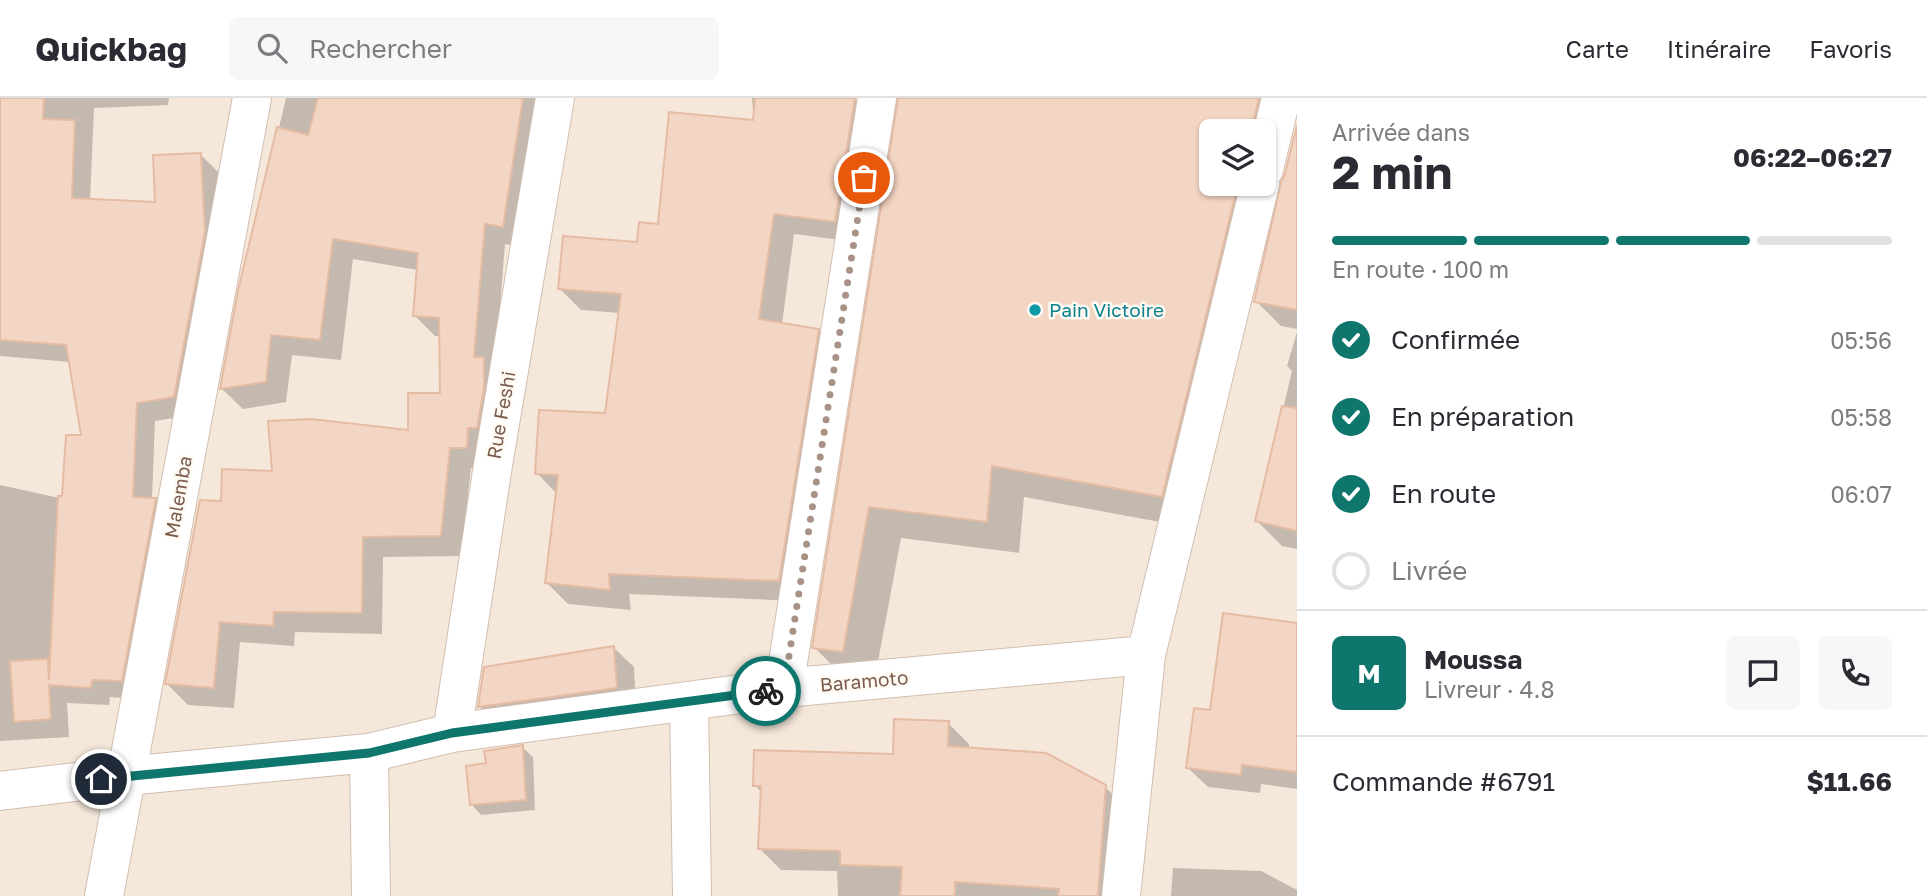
<!DOCTYPE html>
<html lang="fr">
<meta charset="utf-8">
<style>
:root{--surface:#fff;--page:#f7f7f7;--text:#2b2b33;--muted:#7c7c81;--line:#e1e1e2;--accent:#0f766e}
body{margin:0;font-family:"Golos Text",sans-serif;background:var(--page);color:var(--text);height:100vh;display:flex;flex-direction:column;font-size:26px;white-space:nowrap}
*{box-sizing:border-box;margin:0}
p{font-size:23px;color:var(--muted)}
.icon{flex:none;width:38px;height:38px;fill:none;stroke:currentColor;stroke-width:2;stroke-linecap:round;stroke-linejoin:round}
.map{position:relative;flex:1;overflow:hidden}
.sheet{display:flex;flex-direction:column;background:var(--surface);width:630px}
.sheet>*{flex:none}
.fabs{position:absolute;left:1199px;top:21px;display:grid;gap:14px}
.fabs a{display:grid;place-items:center;width:77px;height:77px;border-radius:10px;background:var(--surface);box-shadow:0 2px 5px #0004;font-size:35px}
.pin{position:absolute;display:grid;place-items:center;width:60px;height:60px;color:#fff;margin:-30px;border:4px solid #fff;border-radius:50%;box-shadow:0 2px 7px #0007}
.courier{position:absolute;display:grid;place-items:center;width:70px;height:70px;margin:-35px;border:5px solid #0f766e;border-radius:50%;background:#fff;color:#222;box-shadow:0 2px 9px #0007}
.summary em{font-style:normal;font-weight:700}
.summary div{display:flex;flex-direction:column-reverse}
.summary{display:flex;align-items:center;justify-content:space-between;height:119px;padding:0 35px}
h1{font-size:46px;font-weight:700;line-height:52px}
.bar{display:grid;grid-template-columns:repeat(4,1fr);gap:10px 7px;align-content:center;height:84px;padding:0 35px}
.bar i{height:9px;border-radius:5px;background:var(--line)}
.bar .selected{background:var(--accent)}
.bar p{grid-column:span 4}
.line{display:flex;align-items:center;gap:18px;padding:0 35px;border-top:2px solid var(--line)}
.line div{flex:1}
.round{display:grid;place-items:center;flex:none;width:74px;height:74px;border-radius:10px;background:var(--page)}
ol{padding:0 35px;list-style:none}
li{display:flex;align-items:center;gap:21px;height:77px}
li p{margin-inline-start:auto}
li .icon{padding:7px;border-radius:50%;background:var(--accent);color:#fff;stroke-width:4}
li:last-child{color:var(--muted)}
li i{width:38px;height:38px;border:4px solid var(--line);border-radius:50%}
header{display:flex;align-items:center;gap:42px;box-sizing:border-box;height:98px;padding:0 35px;background:var(--surface);border-bottom:2px solid var(--line)}
header strong{font-size:33px}
nav{display:flex;gap:38px;margin-inline-start:auto;font-size:24px}
.search{width:490px;height:63px;background:var(--page);display:flex;align-items:center;gap:18px;box-sizing:border-box;padding:0 24px;border-radius:10px;color:var(--muted);font-size:26px}
main{display:flex;flex:1;min-height:0}
.map>svg:first-child{display:block}
.residential{fill:#f5e8da;fill-rule:evenodd}
.shadow{fill:#0003;fill-rule:evenodd}
.building{fill:#f3d5c3;stroke:#e6bba3;stroke-width:2}
.lines{fill:none;stroke-linecap:round;stroke-linejoin:round}
.street-casing{stroke:#d1beb0;stroke-width:40}
.street{stroke:#fff;stroke-width:38}
.done{stroke:#a89285;stroke-width:7;stroke-dasharray:0 12.6}
.route{stroke:#0f766e;stroke-width:9}
.culture-dot{fill:#0f9aa8;stroke:#fffaf3;stroke-width:2.5}
.labels{text-anchor:middle;stroke-width:5;stroke-linejoin:round;paint-order:stroke}
.culture-label{font-size:19px;fill:#0d838f;stroke:#fffaf3;text-anchor:start}
.street-label{font-size:19px;fill:#7a5c4d;stroke:#fffaf3}
</style>
<header>
<strong>Quickbag</strong>
<div class="search"><svg class="icon" aria-label="search" viewBox="0 0 24 24"><circle cx="10" cy="10" r="6"/><path d="M15 15l6 6"/></svg>Rechercher</div>
<nav><a>Carte</a><a>Itinéraire</a><a>Favoris</a></nav>
</header>
<main>
<div class="map">
<svg width="1297" height="798" viewBox="0 0 1297 798">
<rect width="100%" height="100%" fill="#fdf6ec"/>
<!-- residential -->
<path class="residential" d="M0 0H1297V798H0ZM1211 33H1264V86H1211Z"/>
<!-- shadow -->
<path class="shadow" d="M0 0H169L168 7 94 10 90 103 157 106 201 57 219 75 192 317 155 323 152 401 155 402 173 420 140 601 110 599 109 607 67 605 69 639 0 643V387L64 401 83 339 71 264 0 258Z
M286 0H550L524 149 505 146 487 371 471 370 461 458 383 459 382 536 295 534 294 548 240 544 234 610 188 607 167 586 222 405 273 375 410 334 442 297 441 238H435L414 217 418 172 353 161 341 262 292 257 286 304 243 311 222 291 240 193Z
M752 0H854L875 21 856 144 794 136 782 226 818 232 839 253 799 503 629 496 631 512 568 506 547 485 557 396 537 375 606 317 620 215 581 212 560 191 639 146 660 128 754 24Z
M900 0H1297V17L1291 27 1274 106 1193 430 1024 399 1019 455 901 440 874 585 846 581 814 549ZM1211 33H1264V86H1211Z
M1297 93V231L1281 228 1256 203Z
M1297 234V451L1282 448 1257 423 1292 273 1287 268Z
M1297 527V691L1261 686 1260 695 1208 689 1188 670 1212 614Z
M614 550 634 569 636 610 500 628 480 609 486 570Z
M948 625 969 646V651L1105 689 1127 710 1120 798H838L837 773 781 772 760 751 762 695 755 687 895 658Z
M522 649 533 659 535 712 481 717 471 706 488 666Z
M1173 770 1261 773 1297 792V798H1171Z"/>
<!-- building -->
<path class="building" d="M0 0H44L43 21 75 22 72 100 155 104 153 57 201 55 205 134 174 299 137 305 133 399 156 400 122 583 92 582 91 590 49 587 51 621 14 624 10 563 48 561 49 582 58 398H62L66 337H81L66 247 0 242Z
M318 0H523L503 129 485 126 474 259H484V290L477 330H468L467 350H450L441 438 363 439 362 515 274 514 273 528 220 524 214 590 165 586 200 402 221 403 222 371 272 373 268 323 311 321 408 332V295H440L439 220 413 218 418 155 333 141 320 242 271 237 266 284 220 291 238 193 277 29 308 37Z
M755 0H855L835 124 774 116 759 221 819 231 779 483 609 476 610 492 545 485 558 377 535 376 539 312 605 315 621 196 558 191 563 138 637 144 639 124 658 126 669 14 753 22Z
M898 0H1259L1251 33H1211V86H1238L1162 399 992 368 987 424 869 409 843 554 812 550Z
M1297 27V212L1254 204 1281 84 1285 76Z
M1282 308 1297 310V433L1255 423Z
M1223 515 1297 525V674L1242 667 1241 677 1186 670 1194 610 1210 612Z
M614 548 617 590 478 609 484 569Z
M894 621 949 623 948 648 1046 655 1106 687 1098 798H1058L1059 791 955 784V798H900L902 769 840 767V753L758 751 761 688H753L754 652 893 656Z
M523 647 526 702 470 707 466 668 486 665 484 653Z"/>
<g class="lines">
<!-- street casing -->
<g class="street-casing">
<path id="street" d="M1264 71 1281 0
M784 590 877 0
M689 603 692 798
M452 635 493 367 555 0
M369 655 371 798
M0 693 126 678 369 655 452 635 784 590 1146 557
M104 798 252 0
M1121 798 1146 557 1260 86"/>
</g>
<!-- street -->
<use href="#street" class="street"/>
</g>
<g class="lines">
<!-- done -->
<path class="done" d="M766 593 784 590 864 80"/>
<!-- route -->
<path class="route" d="M101 681 369 655 452 635 766 593"/>
</g>
<!-- markers -->
<circle class="culture-dot" cx="1035" cy="212" r="7"/>
<g class="labels">
<!-- culture labels -->
<g class="culture-label">
<text x="1049" y="219">Pain Victoire</text>
</g>
<!-- street labels -->
<g class="street-label">
<text transform="translate(501 317) rotate(-80)" y="7">Rue Feshi</text>
<text transform="translate(178 399) rotate(-80)" y="7">Malemba</text>
<text transform="translate(864 583) rotate(-5)" y="7">Baramoto</text>
</g>
</g>
</svg>
<div class="fabs">
<a><svg class="icon" aria-label="layers" viewBox="0 0 24 24"><path d="M12 4l9 5-9 5-9-5zM3 14l9 5 9-5"/></svg></a>
</div>
<div class="pin" style="left:864px;top:80px;background:#ea580c"><svg class="icon" aria-label="bag" viewBox="0 0 24 24"><path d="M5 8h14l-1 12H6zM9 8a3 3 0 0 1 6 0"/></svg></div>
<div class="pin" style="left:101px;top:681px;background:#1f2937"><svg class="icon" aria-label="home" viewBox="0 0 24 24"><path d="M3 11l9-7 9 7M6 9v11h12V9"/></svg></div>
<div class="courier" style="left:766px;top:593px"><svg class="icon" aria-label="bike" viewBox="0 0 24 24"><circle cx="6" cy="16" r="4"/><circle cx="18" cy="16" r="4"/><path d="M6 16l4-8h5l3 8M10 8l3 8H6M13 5h3"/></svg></div>
</div>
<section class="sheet">
<div class="summary"><div><h1>2 min</h1><p>Arrivée dans</p></div><em>06:22–06:27</em></div>
<div class="bar"><i class="selected"></i><i class="selected"></i><i class="selected"></i><i></i><p>En route · 100 m</p></div>
<ol>
<li><svg class="icon" aria-label="check" viewBox="0 0 24 24"><path d="M5 12l5 5 9-10"/></svg>Confirmée<p>05:56</p></li>
<li><svg class="icon" aria-label="check" viewBox="0 0 24 24"><path d="M5 12l5 5 9-10"/></svg>En préparation<p>05:58</p></li>
<li><svg class="icon" aria-label="check" viewBox="0 0 24 24"><path d="M5 12l5 5 9-10"/></svg>En route<p>06:07</p></li>
<li><i></i>Livrée</li>
</ol>
<div class="line" style="height:126px"><b class="round" style="background:var(--accent);color:#fff">M</b><div><b>Moussa</b><p>Livreur · 4.8</p></div><a class="round"><svg class="icon" aria-label="chat" viewBox="0 0 24 24"><path d="M4 5h16v11H9l-5 4z"/></svg></a><a class="round"><svg class="icon" aria-label="phone" viewBox="0 0 24 24"><path d="M5 4h4l2 5-3 2q2 4 5 5l2-3 5 2v4C11 20 4 13 5 4z"/></svg></a></div>
<div class="line" style="height:91px"><div>Commande #6791</div><b>$11.66</b></div>
</section>
</main>
